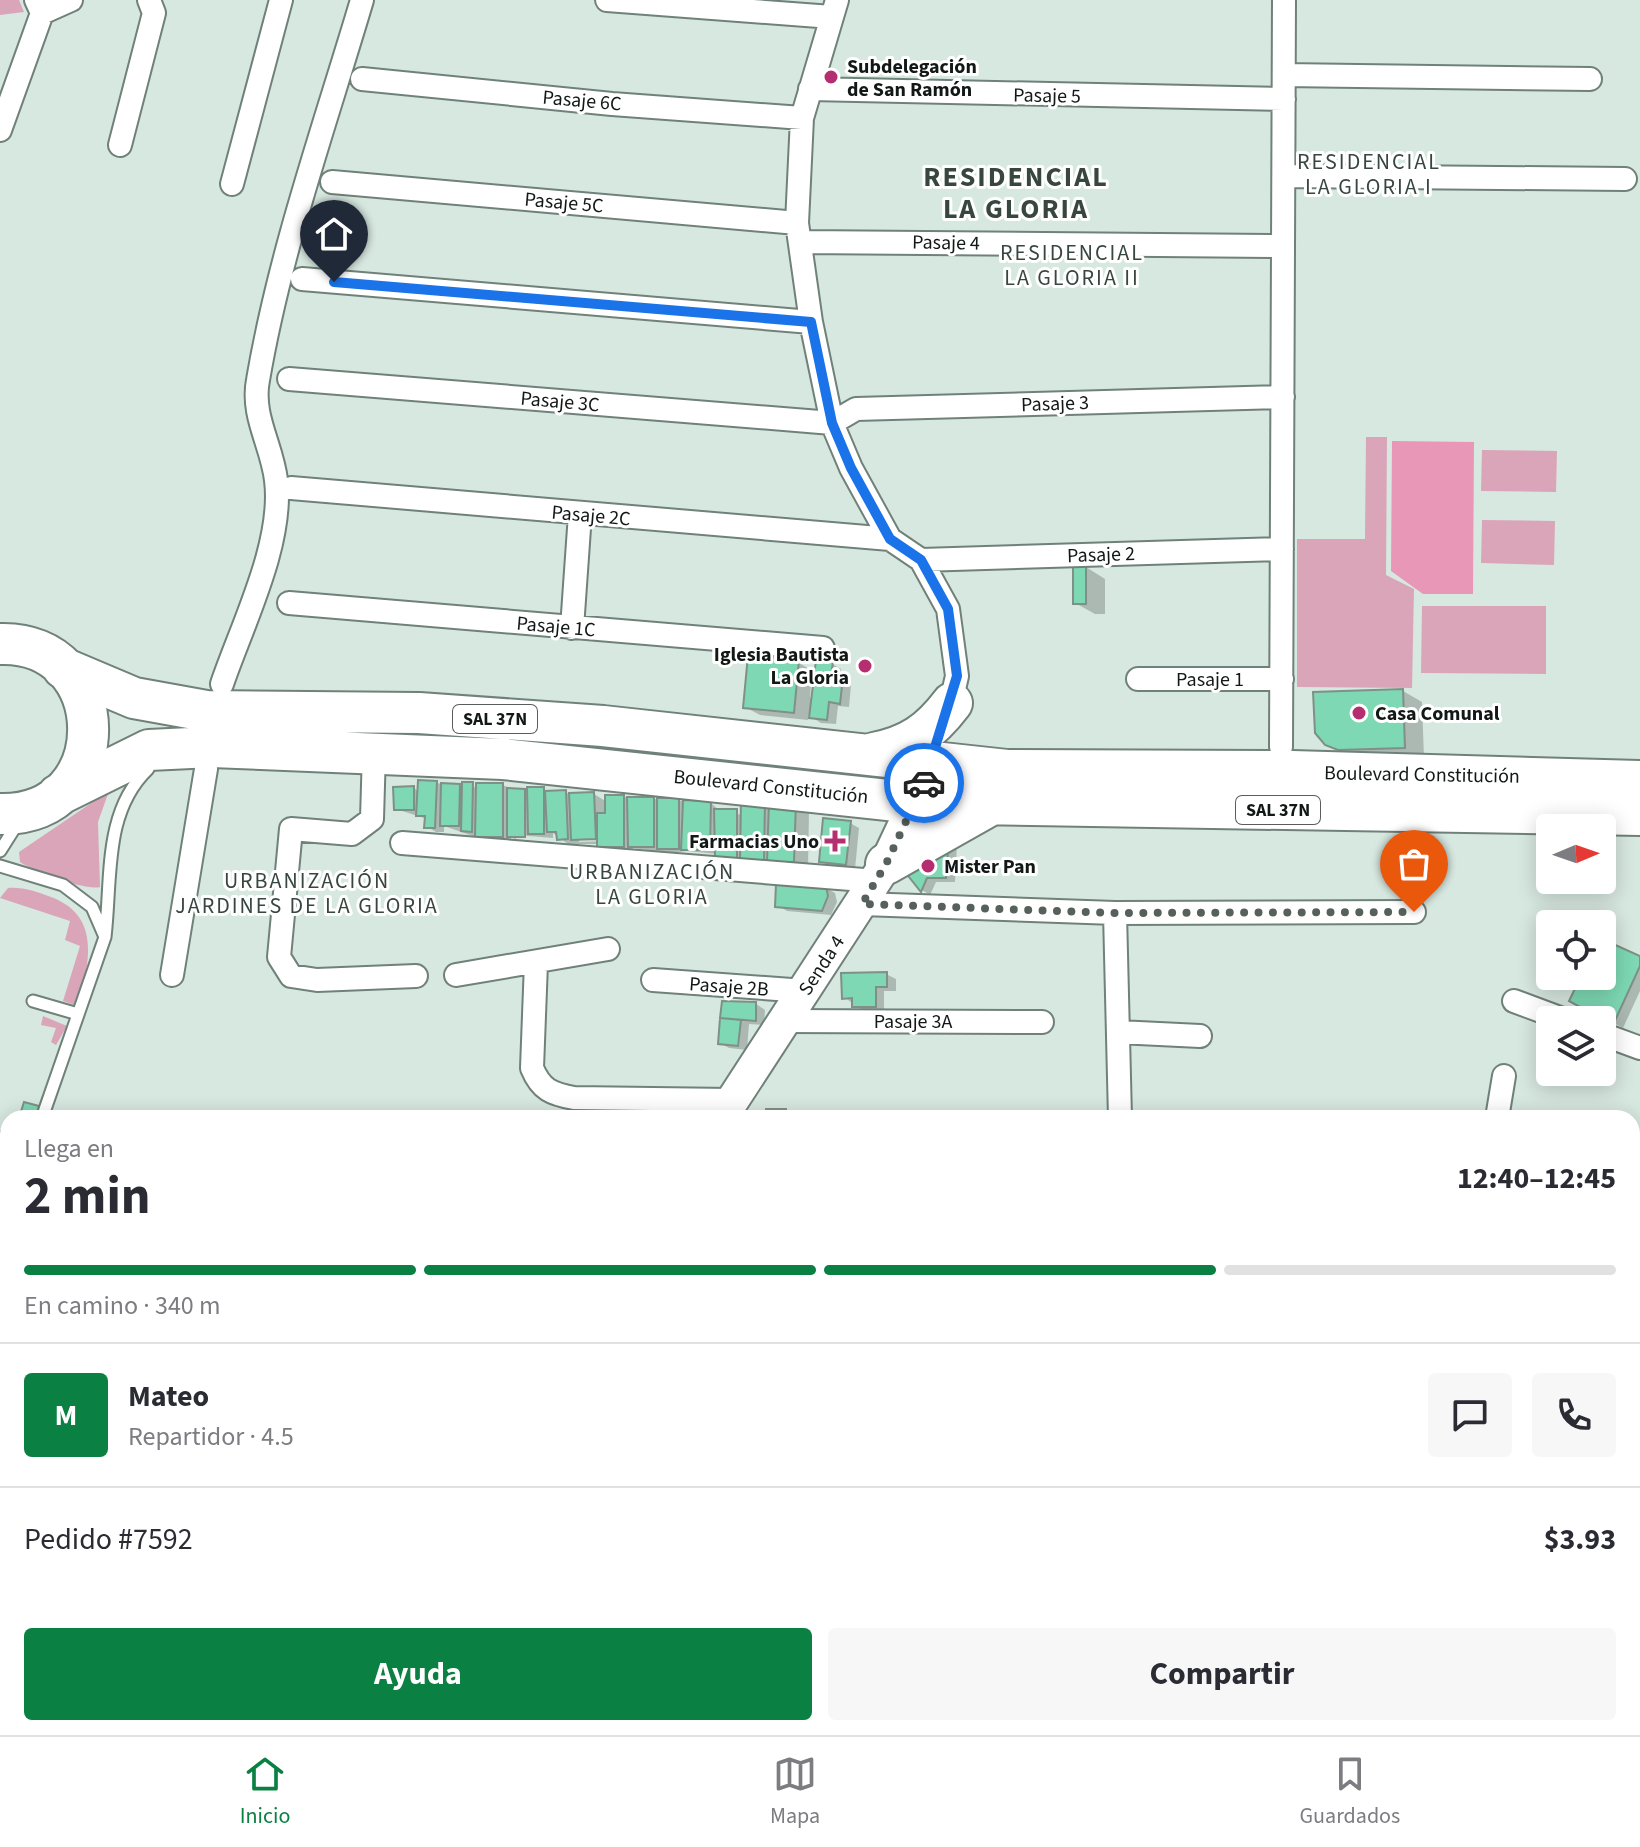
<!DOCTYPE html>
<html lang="es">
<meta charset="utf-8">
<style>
:root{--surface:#fff;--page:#f7f7f7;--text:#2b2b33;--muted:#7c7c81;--line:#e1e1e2;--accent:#0b8043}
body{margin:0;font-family:"Source Sans 3",sans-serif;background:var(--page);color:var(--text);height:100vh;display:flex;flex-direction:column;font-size:30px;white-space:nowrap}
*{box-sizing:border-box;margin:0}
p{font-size:26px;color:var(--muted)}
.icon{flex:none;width:44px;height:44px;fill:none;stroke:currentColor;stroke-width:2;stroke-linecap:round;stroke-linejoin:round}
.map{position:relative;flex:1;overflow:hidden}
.details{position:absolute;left:0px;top:1110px;width:1640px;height:626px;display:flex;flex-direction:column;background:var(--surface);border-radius:24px 24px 0 0;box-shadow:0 4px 20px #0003}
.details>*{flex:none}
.needle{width:52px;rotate:88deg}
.tools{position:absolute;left:1536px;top:814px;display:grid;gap:16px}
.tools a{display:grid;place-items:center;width:80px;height:80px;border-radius:8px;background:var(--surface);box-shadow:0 4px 20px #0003;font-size:40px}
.pin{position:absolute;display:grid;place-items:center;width:68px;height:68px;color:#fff;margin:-82px -34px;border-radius:50% 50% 50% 0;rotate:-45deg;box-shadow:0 0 8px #0007}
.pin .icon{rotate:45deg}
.courier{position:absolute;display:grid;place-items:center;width:80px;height:80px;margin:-40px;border:6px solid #1a73e8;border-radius:50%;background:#fff;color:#222;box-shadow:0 2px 10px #0007}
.overview em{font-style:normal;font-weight:700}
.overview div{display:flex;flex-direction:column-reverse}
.overview{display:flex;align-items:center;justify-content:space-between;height:136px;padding:0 24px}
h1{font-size:52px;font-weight:700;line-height:60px}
.bar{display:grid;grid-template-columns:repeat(4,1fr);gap:12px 8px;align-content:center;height:96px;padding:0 24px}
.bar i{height:10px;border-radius:6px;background:var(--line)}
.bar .selected{background:var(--accent)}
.bar p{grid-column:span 4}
.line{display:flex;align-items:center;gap:20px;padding:0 24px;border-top:2px solid var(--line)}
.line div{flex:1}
.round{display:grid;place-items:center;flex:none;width:84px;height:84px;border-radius:8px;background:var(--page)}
.primary-button{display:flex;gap:16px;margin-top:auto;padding:16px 24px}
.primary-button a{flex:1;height:92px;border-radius:8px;background:var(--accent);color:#fff;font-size:32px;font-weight:700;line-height:92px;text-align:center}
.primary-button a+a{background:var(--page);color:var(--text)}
.menu{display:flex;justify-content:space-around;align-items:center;height:112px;border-top:2px solid var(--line);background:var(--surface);font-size:22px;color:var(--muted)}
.menu a{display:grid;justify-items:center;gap:4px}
.menu .selected{color:var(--accent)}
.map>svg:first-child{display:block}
.green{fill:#daa5b8}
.water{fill:#e897b6}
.shadow{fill:#0003;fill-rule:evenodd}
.building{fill:#7dd8b3;stroke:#7f9088;stroke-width:2}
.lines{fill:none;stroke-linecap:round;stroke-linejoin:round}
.lane-casing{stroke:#708179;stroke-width:15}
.street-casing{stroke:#708179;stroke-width:26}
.secondary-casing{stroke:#708179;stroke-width:36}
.highway-casing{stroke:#708179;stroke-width:44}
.lane{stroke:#fff;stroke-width:11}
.street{stroke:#fff;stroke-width:22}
.secondary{stroke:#fff;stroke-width:32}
.highway{stroke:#fff;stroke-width:40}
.done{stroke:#57615c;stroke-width:8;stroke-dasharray:0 14.4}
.route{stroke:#1a73e8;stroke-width:10}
.poi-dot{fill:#b52e70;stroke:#fff;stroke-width:3}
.labels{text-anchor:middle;stroke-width:6;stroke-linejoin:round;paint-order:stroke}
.shield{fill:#fff;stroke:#595d5b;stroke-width:2}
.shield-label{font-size:18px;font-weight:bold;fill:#121815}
.poi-label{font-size:20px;font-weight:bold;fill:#121815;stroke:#fff;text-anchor:start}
.street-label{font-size:20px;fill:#121815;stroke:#fff}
.neighbourhood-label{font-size:22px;letter-spacing:2px;fill:#384640;stroke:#fff}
.district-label{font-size:28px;font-weight:bold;letter-spacing:2px;fill:#384640;stroke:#fff}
</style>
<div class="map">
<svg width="1640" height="1735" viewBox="0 0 1640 1735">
<rect width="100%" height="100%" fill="#d7e8e0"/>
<!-- green -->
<path class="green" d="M0 0H19L24 12 0 15Z
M1366 437H1387L1386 575 1414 589 1412 688 1297 687V539H1365Z
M1482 450 1557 451 1556 492 1481 491Z
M1482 520 1555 521 1554 565 1481 563Z
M1422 606H1546V674L1421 673Z
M109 791 98 822 100 887C85 891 34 871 20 862L19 852Z
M8 888C24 887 37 892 51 897 102 916 89 964 78 1006L63 1001 80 946 65 940 70 921 0 898Z
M43 1016 67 1026 56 1045 51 1042 56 1028 41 1025Z"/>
<!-- water -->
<path class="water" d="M1392 441 1474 442 1473 594H1423L1391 571Z"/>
<!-- shadow -->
<path class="shadow" d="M1086 567 1105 579V614H1095L1075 603Z
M798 662 812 671 810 698H814L832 664 841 669 840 679 851 685 849 707 838 706 836 724 821 723 808 715V720L760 715 745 707Z
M1403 691 1422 702 1424 758 1347 755 1326 743Z
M437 783 464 788 502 785 529 794 543 789 550 793 594 794 607 802 624 797 711 803 720 811 743 815V800L809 811 808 870 726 862 717 854 687 851 668 853 633 848V852H608L599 844H568L553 833V838L516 835V839L533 841H519L511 837V841H487L444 826V832H436L426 826 427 819 396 809 414 788 419 792ZM606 837V841L579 842V838Z
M850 823 859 828 855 869 830 866 821 861Z
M957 844 955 882H936L930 895 922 890 908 872Z
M826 888 835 893 837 902 831 915 787 911 777 905Z
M1602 942 1640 959V991L1623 1028 1572 1000 1583 976H1602Z
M886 974 896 979V991H884V1011H863L844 997Z
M724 1003 756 1004 765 1010 764 1025 749 1024 747 1050 729 1048 720 1043Z
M0 1133 8 1136V1310L0 1340Z"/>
<!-- building -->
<path class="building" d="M1073 565H1086V604H1073Z
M748 655 799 660 794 713 743 708Z
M816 660 833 662 831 676 843 677 840 704 829 702 827 720 809 718Z
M1403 689 1405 748 1338 750 1325 745 1315 733 1313 692Z
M418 780 437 781 435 828H424L425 816H416Z
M462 782H473L472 832 461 831Z
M441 783 460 784 459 826H440Z
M476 783H503V837H475Z
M414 786V810H394L393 787Z
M527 787H544V834H528Z
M507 788 525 789V837H507Z
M566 790 568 839 557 840 556 832H547L545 791Z
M594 792 596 839 571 840 569 793Z
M605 795H624V847H597V813H605Z
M627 797H654V847H628Z
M657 798H679V849H657Z
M741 798 765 799 764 862H740Z
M683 800 711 801 710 850H681Z
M769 800 796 801 794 862H767Z
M714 809H737V858H715Z
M823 818 851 821 846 865 819 862Z
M949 837 946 878H927L921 892 905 872Z
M776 883 826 886 828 896 822 911 775 907Z
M1602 939 1640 956V966L1613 1025 1569 1001 1581 976H1602Z
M887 972V987H876V1007H852V998L842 999 841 973Z
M722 1001 756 1002V1021L720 1018Z
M720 1018 741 1020 738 1046 718 1044Z
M24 1102 39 1106 36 1118H19Z
M766 1109H786V1118H766Z
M0 1131 8 1133 6 1146 0 1147Z
M0 1150 8 1152V1226L0 1256Z"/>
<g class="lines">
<!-- lane casing -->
<g class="lane-casing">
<path id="lane" d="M0 851 19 821
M0 866 63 885 92 907 105 937 42 1118
M105 937C112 878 103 812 148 769
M33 1001 78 1014
M5 1238H8"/>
</g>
<!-- street casing -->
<g class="street-casing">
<path id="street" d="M607 0 832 17
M837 0 802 118 797 223 811 322 832 423 851 468 890 539 921 560 948 609 957 676 949 711
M42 13 71 0
M1284 75 1590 79
M362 79 612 104 802 118
M810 89 1284 99
M0 130 42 13 36 0
M120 145 154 13 149 0
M1284 176 1625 179
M332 182 797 223
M232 184 281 0
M801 242 1283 246
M302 279 811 322
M289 379 832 423 856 409 1283 397
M291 488 890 539
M921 560 1282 549
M289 603 823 648
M572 628 580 514
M1138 679H1282
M222 684C242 625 284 543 276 480 272 445 251 416 258 380 280 251 325 125 362 0
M1281 747 1284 0
M374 751 372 819 352 834 291 829 279 957 291 976 317 980 416 976
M402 843 876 881
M862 904 1115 913 1414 912
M1115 913 1120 1118
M536 963 532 1068C541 1090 552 1094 574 1098L731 1100
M172 975 206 769
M456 975 608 949
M653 980 805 991
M1514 1001 1565 1020
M784 1021 1042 1022
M1118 1032 1200 1036
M1602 1034 1640 1048
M1497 1118 1504 1076
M1632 1167H1640
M1632 1579 1640 1578
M129 1728 131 1735
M348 1728 351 1735
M828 1728 832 1735
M975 1728 979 1735
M1120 1728 1124 1735
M1450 1728 1506 1735"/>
</g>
<!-- secondary casing -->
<g class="secondary-casing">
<path id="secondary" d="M721 1118 886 864 933 764
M1632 1510 1640 1496
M668 1728 672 1735
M1579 1728V1735"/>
</g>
<!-- highway casing -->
<g class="highway-casing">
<path id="highway" d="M0 644C116 640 119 817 0 814
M63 668 134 698 206 711 419 713 603 726 1007 770 1292 771 1640 781
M874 753C910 746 930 732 952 703
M58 795 149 750 212 747 503 759 916 803 1640 815
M886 864 987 807"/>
</g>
<!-- lane -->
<use href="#lane" class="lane"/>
<!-- street -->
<use href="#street" class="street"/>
<!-- secondary -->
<use href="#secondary" class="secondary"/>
<!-- highway -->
<use href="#highway" class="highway"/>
</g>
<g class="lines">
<!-- done -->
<path class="done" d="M924 783 886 864 862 904 1115 913 1414 912"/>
<!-- route -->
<path class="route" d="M334 282 811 322 832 423 851 468 890 539 921 560 948 609 957 676 924 783"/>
</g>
<!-- markers -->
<g class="poi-dot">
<circle cx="831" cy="77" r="8"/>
<circle cx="865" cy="666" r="8"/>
<circle cx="1359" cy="713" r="8"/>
<path d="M831 829h8v8h8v8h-8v8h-8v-8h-8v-8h8z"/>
<circle cx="928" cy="866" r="8"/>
</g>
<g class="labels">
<!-- shield labels -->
<g class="shield">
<rect x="453" y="705" width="84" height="28" rx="6"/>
<rect x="1236" y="796" width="84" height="28" rx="6"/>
</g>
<g class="shield-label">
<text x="495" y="725">SAL 37N</text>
<text x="1278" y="816">SAL 37N</text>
</g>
<!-- poi labels -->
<g class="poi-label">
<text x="847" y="73">Subdelegación<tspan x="847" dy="23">de San Ramón</tspan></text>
<text x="849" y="661" text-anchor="end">Iglesia Bautista<tspan x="849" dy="23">La Gloria</tspan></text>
<text x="1375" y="720">Casa Comunal</text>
<text x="819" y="848" text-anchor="end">Farmacias Uno</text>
<text x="944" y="873">Mister Pan</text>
</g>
<!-- street labels -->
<g class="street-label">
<text transform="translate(1047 95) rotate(1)" y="7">Pasaje 5</text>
<text transform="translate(582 100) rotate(5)" y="7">Pasaje 6C</text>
<text transform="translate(564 202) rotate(5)" y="7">Pasaje 5C</text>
<text transform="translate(946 242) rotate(1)" y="7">Pasaje 4</text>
<text transform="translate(560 401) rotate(5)" y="7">Pasaje 3C</text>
<text transform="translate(1055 403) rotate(-2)" y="7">Pasaje 3</text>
<text transform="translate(591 515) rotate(5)" y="7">Pasaje 2C</text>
<text transform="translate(1101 554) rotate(-2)" y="7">Pasaje 2</text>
<text transform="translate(556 626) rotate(5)" y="7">Pasaje 1C</text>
<text x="1210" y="686">Pasaje 1</text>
<text transform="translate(1422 774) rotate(1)" y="7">Boulevard Constitución</text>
<text transform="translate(771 786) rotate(6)" y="7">Boulevard Constitución</text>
<text transform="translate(821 965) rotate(-57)" y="7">Senda 4</text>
<text transform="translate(729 986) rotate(4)" y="7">Pasaje 2B</text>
<text x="913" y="1028">Pasaje 3A</text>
</g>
<!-- neighbourhood labels -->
<g class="neighbourhood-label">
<text x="1369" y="169">RESIDENCIAL<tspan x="1369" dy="25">LA GLORIA I</tspan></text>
<text x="1072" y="260">RESIDENCIAL<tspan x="1072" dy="25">LA GLORIA II</tspan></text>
<text x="652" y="879">URBANIZACIÓN<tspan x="652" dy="25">LA GLORIA</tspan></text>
<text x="307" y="888">URBANIZACIÓN<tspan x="307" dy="25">JARDINES DE LA GLORIA</tspan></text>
</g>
<!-- district labels -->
<g class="district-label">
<text x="1016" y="186">RESIDENCIAL<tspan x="1016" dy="32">LA GLORIA</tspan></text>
</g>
</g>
</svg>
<div class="tools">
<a><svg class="needle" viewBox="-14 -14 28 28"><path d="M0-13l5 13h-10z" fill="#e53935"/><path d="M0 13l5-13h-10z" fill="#7c7c81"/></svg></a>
<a><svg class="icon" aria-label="locate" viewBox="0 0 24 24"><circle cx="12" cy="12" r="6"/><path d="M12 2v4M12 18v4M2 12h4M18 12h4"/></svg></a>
<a><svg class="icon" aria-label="layers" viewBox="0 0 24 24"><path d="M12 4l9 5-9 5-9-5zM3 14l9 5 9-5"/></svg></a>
</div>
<div class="pin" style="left:1414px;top:912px;background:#ea580c"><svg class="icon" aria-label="bag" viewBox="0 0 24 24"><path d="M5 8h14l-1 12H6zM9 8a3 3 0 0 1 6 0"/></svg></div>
<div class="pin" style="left:334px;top:282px;background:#1f2937"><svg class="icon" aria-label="home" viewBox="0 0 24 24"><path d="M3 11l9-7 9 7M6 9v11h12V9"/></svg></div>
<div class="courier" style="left:924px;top:783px"><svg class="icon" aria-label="car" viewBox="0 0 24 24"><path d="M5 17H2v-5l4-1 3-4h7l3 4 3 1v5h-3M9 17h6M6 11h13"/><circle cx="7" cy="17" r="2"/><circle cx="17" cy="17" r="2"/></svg></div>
<section class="details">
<div class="overview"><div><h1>2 min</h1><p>Llega en</p></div><em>12:40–12:45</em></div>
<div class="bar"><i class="selected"></i><i class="selected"></i><i class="selected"></i><i></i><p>En camino · 340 m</p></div>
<div class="line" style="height:144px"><b class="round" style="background:var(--accent);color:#fff">M</b><div><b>Mateo</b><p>Repartidor · 4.5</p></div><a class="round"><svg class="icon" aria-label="chat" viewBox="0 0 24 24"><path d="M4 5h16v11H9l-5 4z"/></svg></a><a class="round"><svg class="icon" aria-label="phone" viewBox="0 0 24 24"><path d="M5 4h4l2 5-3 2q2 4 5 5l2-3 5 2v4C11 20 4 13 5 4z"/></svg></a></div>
<div class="line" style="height:104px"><div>Pedido #7592</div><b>$3.93</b></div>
<div class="primary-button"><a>Ayuda</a><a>Compartir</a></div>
</section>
</div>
<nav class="menu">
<a class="selected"><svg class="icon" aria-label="home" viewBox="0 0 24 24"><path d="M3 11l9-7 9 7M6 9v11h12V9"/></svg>Inicio</a>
<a><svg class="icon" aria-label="map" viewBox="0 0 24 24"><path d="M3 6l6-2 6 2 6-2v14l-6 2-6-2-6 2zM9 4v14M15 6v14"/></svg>Mapa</a>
<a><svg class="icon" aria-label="saved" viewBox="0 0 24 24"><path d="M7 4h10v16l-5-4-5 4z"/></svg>Guardados</a>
</nav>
